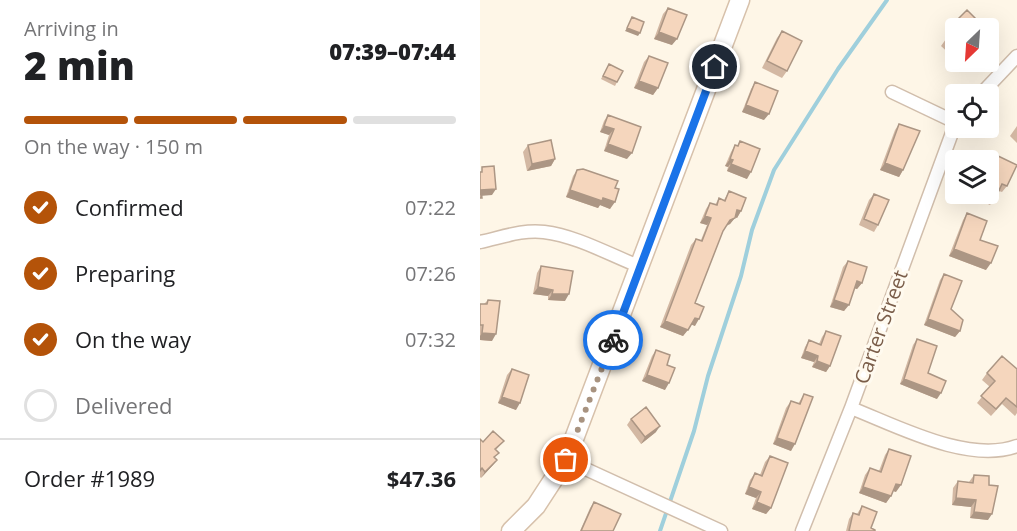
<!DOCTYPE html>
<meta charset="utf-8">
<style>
:root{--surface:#fff;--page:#f2f2f2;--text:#202124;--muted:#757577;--line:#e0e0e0;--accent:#b45309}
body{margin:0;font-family:"Open Sans",sans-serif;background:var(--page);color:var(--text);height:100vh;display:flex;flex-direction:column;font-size:22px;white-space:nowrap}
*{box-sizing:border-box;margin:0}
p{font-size:20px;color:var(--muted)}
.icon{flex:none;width:33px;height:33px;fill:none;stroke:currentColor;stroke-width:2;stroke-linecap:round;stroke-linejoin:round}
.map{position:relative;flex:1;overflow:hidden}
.sheet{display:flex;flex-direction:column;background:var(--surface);width:480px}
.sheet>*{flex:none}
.needle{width:39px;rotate:205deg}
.controls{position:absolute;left:465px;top:18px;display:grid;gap:12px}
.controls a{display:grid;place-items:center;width:54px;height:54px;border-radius:6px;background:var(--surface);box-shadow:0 6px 24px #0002;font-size:30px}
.pin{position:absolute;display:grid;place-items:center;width:51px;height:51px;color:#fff;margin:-26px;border:3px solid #fff;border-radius:50%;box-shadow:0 2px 6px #0007}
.courier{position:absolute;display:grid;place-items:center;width:60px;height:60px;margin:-30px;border:4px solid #1a73e8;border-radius:50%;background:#fff;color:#222;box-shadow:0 2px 8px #0007}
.overview em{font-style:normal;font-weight:800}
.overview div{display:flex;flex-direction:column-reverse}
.overview{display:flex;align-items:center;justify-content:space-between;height:102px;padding:0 24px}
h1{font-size:39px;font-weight:800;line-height:45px}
.bar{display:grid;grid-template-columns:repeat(4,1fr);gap:9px 6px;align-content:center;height:72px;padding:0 24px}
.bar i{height:8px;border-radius:4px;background:var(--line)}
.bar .active{background:var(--accent)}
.bar p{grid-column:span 4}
.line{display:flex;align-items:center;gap:15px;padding:0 24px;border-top:2px solid var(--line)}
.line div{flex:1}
ol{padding:0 24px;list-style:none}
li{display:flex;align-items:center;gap:18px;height:66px}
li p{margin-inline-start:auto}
li .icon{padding:6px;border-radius:50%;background:var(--accent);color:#fff;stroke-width:4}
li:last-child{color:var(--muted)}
li i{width:33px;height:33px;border:3px solid var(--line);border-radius:50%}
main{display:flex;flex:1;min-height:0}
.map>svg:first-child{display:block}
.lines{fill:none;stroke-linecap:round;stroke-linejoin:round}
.stream{stroke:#9fcfdc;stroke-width:4}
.minor-casing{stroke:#d1beac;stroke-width:15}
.secondary-casing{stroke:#d7c1ab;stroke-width:21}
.minor{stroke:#fff;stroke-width:12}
.secondary{stroke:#fff;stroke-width:18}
.wall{fill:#d3b8a3}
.shaded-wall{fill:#ac9684}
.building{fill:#f5d6bd;stroke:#ac9684;stroke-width:1.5}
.done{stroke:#a89380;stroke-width:6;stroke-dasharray:0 10.8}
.route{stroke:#1a73e8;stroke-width:8}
.labels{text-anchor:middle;stroke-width:6;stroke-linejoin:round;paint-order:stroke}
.street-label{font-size:20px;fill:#7a5d49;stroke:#fffaef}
</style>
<main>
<section class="sheet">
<div class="overview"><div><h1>2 min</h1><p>Arriving in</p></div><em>07:39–07:44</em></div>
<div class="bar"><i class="active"></i><i class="active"></i><i class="active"></i><i></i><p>On the way · 150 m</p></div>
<ol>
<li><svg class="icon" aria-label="check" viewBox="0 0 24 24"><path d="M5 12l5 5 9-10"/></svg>Confirmed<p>07:22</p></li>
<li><svg class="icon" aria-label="check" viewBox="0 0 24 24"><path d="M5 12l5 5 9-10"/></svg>Preparing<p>07:26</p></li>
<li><svg class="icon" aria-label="check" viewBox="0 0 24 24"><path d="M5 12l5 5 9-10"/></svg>On the way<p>07:32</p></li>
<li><i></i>Delivered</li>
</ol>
<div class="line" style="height:78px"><div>Order #1989</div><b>$47.36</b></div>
</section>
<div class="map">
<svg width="537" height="531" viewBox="0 0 537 531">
<rect width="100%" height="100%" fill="#fef6e7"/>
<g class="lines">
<!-- stream -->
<path class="stream" d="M180 531 214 431 228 376 261 276 272 230 294 170 358 69 407 0"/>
<!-- minor casing -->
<g class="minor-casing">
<path id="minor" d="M412 92 475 122
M501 94 537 56
M0 242C20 238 43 229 64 232 97 236 130 255 161 267
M371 408C417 426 488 464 537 446
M86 460 241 531
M322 531 371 408 476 122"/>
</g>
<!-- secondary casing -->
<g class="secondary-casing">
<path id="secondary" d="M31 531 56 506 86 460 260 0"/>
</g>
<!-- minor -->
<use href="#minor" class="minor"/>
<!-- secondary -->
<use href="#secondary" class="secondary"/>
</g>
<!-- wall -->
<path class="wall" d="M188 8 192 45 174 39 183 14Z
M475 22 505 28H476V57L474 58 461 46 466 39 473 32 470 29Z
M302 31 307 71 302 78 282 68 297 38Z
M169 56 178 88 173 95 154 88 164 62Z
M129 64 137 82 135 86 121 79Z
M275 82 284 120 262 112 271 89Z
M128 115 147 159 124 151 129 135 120 132 124 121Z
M419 124 423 170 419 177 400 170 415 130Z
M537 126V143L530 136Z
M260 141 267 179 247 171 248 167 245 166 251 152 255 145 257 146Z
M48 145 75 159 71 166 47 171 43 152Z
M516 155 527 186 522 192 519 191 510 205 495 198 497 194H508V168Z
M97 170 135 188 130 209 120 205 118 208 86 197 93 176Z
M249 191 261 211 257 218 255 217 250 224 246 226 243 231 215 303V326L211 324 203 336 180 327 211 245 216 239 221 240 227 225 220 223 226 209 230 203 235 205 239 198 244 200Z
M394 194 398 225 394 232 379 225 389 200Z
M487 213 500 240 506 270 469 256 483 220Z
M368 261 382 283 377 289 375 288 364 311 350 307 363 267Z
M61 266 85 301 68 300V296L53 294 57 273Z
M464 274 471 309 480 331 475 337 444 325 460 280Z
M8 300 12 341 0 340V304H4Z
M346 331 350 366 346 372 332 367 334 362 321 358 325 347 329 340 339 344 342 337Z
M437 339 448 373 457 399 420 384 433 345Z
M176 350 185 390 162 381 172 356Z
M32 369 36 410 18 403 27 375Z
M537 369V413L535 416 522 404 511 416 497 403 510 387 502 380 507 373Z
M324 394 311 451 293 444 306 408 311 401 318 404Z
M151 419 176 432 161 444 147 425Z
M0 439 3 442 24 441 16 450 15 458 17 460 12 466 1 478 0 477Z
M409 449 416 492 413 491 411 496 406 503 379 493 385 475 390 468 399 471 405 455Z
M290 456 291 508 286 514 272 509 276 498 265 494 270 480 275 473 280 475 285 462Z
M494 475 508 520 490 518 491 507 472 505 473 488 478 481 489 482Z
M114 502 133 531H100L110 508Z
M382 506 391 528 395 531H366L369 519 373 513 377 514Z"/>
<!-- shaded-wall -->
<path class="shaded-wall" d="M147 28 160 33 158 36 145 31Z
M179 32 197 39 192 45 174 39Z
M159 81 178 88 173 95 154 88Z
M266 105 289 114 284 120 262 112Z
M124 126 134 129 129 135 120 132Z
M128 144 152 153 147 159 124 151Z
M75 159 71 166 47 171 52 164Z
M250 159 253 160 248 167 245 166Z
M405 163 423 170 419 177 400 170Z
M251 164 271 172 267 179 247 171Z
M16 189 12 195 0 196 1 190Z
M90 190 123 198 135 202 130 209 120 205 118 208 86 197Z
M257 210 261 211 257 218 253 216Z
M225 216 231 218 227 225 220 223Z
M255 218 250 224 245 226 250 220Z
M474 249 511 263 506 270 469 256Z
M377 281 382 283 377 289 373 288Z
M58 287 73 290 68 296 53 294Z
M72 294H89L85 301 68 300Z
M354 300 369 305 364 311 350 307Z
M215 318 219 319 215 326 210 324Z
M448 319 480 331 475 337 444 325Z
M185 321 208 330 203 336 180 327Z
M2 333 16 334 12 341 0 340V336Z
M325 351 338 356 334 362 321 358Z
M337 361 350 366 346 372 332 367Z
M167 375 189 383 185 390 162 381Z
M424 379 461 393 457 399 420 384Z
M22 397 40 403 36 410 18 403Z
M180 426 176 432 161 444 165 437Z
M297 438 315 444 311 451 293 444Z
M17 460 12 466 1 478 5 472Z
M416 484 421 485 416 492 411 490Z
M269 487 281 492 276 498 265 494Z
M383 487 411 496 406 503 379 493Z
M476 498 496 500 491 507 472 505Z
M277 502 291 508 286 514 272 509Z
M494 512 512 514 508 520 490 518Z"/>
<!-- building -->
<path class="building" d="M188 8 207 15 197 39 179 32Z
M487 10 505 28H477L479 27 475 22Z
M152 17 164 22 160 33 147 28Z
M476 30V49L466 39Z
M302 31 322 41 307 71 287 61Z
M169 56 188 63 178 88 159 81Z
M129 64 143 71 137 82 123 76Z
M275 82 298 91 289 114 266 105Z
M128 115 161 127 152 153 128 144 134 129 124 126Z
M419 124 440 131 423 170 405 163Z
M71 140 75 159 52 164 48 145Z
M260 141 280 149 271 172 251 164 253 160 250 159 255 145 258 146Z
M516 155 537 165 527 186 522 184 515 199 504 194H508V172Z
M14 166 16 189 1 190 2 198H0V172H2V167Z
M103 169 138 181 135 188 139 189 135 202 123 198 122 201 90 190 97 170Z
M249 191 266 198 261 211 257 210 255 218 250 220 243 231 215 303 224 307 219 319 215 318 208 330 185 321 216 239 222 241 231 218 225 216 230 203 237 205 239 198 245 201Z
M394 194 409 200 398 225 384 219Z
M487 213 507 221 500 240 518 246 511 263 474 249Z
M368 261 387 267 382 283 377 281 369 305 354 300Z
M61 266 93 271 89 294H72L73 290 58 287Z
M464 274 482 281 471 309 483 320 480 331 448 319Z
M8 300 20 301 16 334 2 333 3 325H0V304H7Z
M346 331 361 336 350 366 337 361 338 356 325 351 329 340 341 345Z
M437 339 457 346 448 373 466 381 461 393 424 379Z
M176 350 190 355 187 365 195 368 189 383 167 375Z
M522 356 537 369V407L526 398 516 409 501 396 515 381 507 373Z
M32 369 49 375 40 403 22 397Z
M324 394 333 397 315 444 297 438 311 401 320 404Z
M166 407 180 426 165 437 151 419Z
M13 431 24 441 15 449 19 453 14 457 17 460 5 472 2 468 0 471V439L3 442Z
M409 449 431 456 421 485 416 484 411 496 383 487 390 468 401 472Z
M290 456 308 463 291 508 277 502 281 492 269 487 275 473 282 476Z
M494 475 509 476V485L518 486 512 514 494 512 496 500 476 498 478 481 493 483Z
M114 502 141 514 133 531H101Z
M382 506 397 512 391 528 395 530V531H369L373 513 379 515Z"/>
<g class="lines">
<!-- done -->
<path class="done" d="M86 460 133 340"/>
<!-- route -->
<path class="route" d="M133 340 235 67"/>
</g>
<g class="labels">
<!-- street labels -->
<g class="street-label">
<text transform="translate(401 327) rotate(-70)" y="7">Carter Street</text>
</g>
</g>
</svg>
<div class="controls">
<a><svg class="needle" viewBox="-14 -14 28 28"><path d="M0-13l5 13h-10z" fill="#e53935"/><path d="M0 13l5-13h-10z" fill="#757577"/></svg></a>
<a><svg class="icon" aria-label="locate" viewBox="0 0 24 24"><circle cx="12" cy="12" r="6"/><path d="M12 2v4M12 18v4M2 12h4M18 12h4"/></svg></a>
<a><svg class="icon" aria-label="layers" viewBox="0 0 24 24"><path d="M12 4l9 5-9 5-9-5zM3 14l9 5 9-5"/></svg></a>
</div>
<div class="pin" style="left:86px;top:460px;background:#ea580c"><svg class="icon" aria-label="bag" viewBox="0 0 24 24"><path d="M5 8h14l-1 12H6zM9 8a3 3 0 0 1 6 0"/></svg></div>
<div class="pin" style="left:235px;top:67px;background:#1f2937"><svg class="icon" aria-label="home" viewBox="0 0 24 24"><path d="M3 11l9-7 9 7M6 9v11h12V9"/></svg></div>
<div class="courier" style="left:133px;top:340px"><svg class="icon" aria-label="bike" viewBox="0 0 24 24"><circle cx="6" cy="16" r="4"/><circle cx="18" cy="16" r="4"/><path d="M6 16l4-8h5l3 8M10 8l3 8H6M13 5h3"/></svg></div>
</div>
</main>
